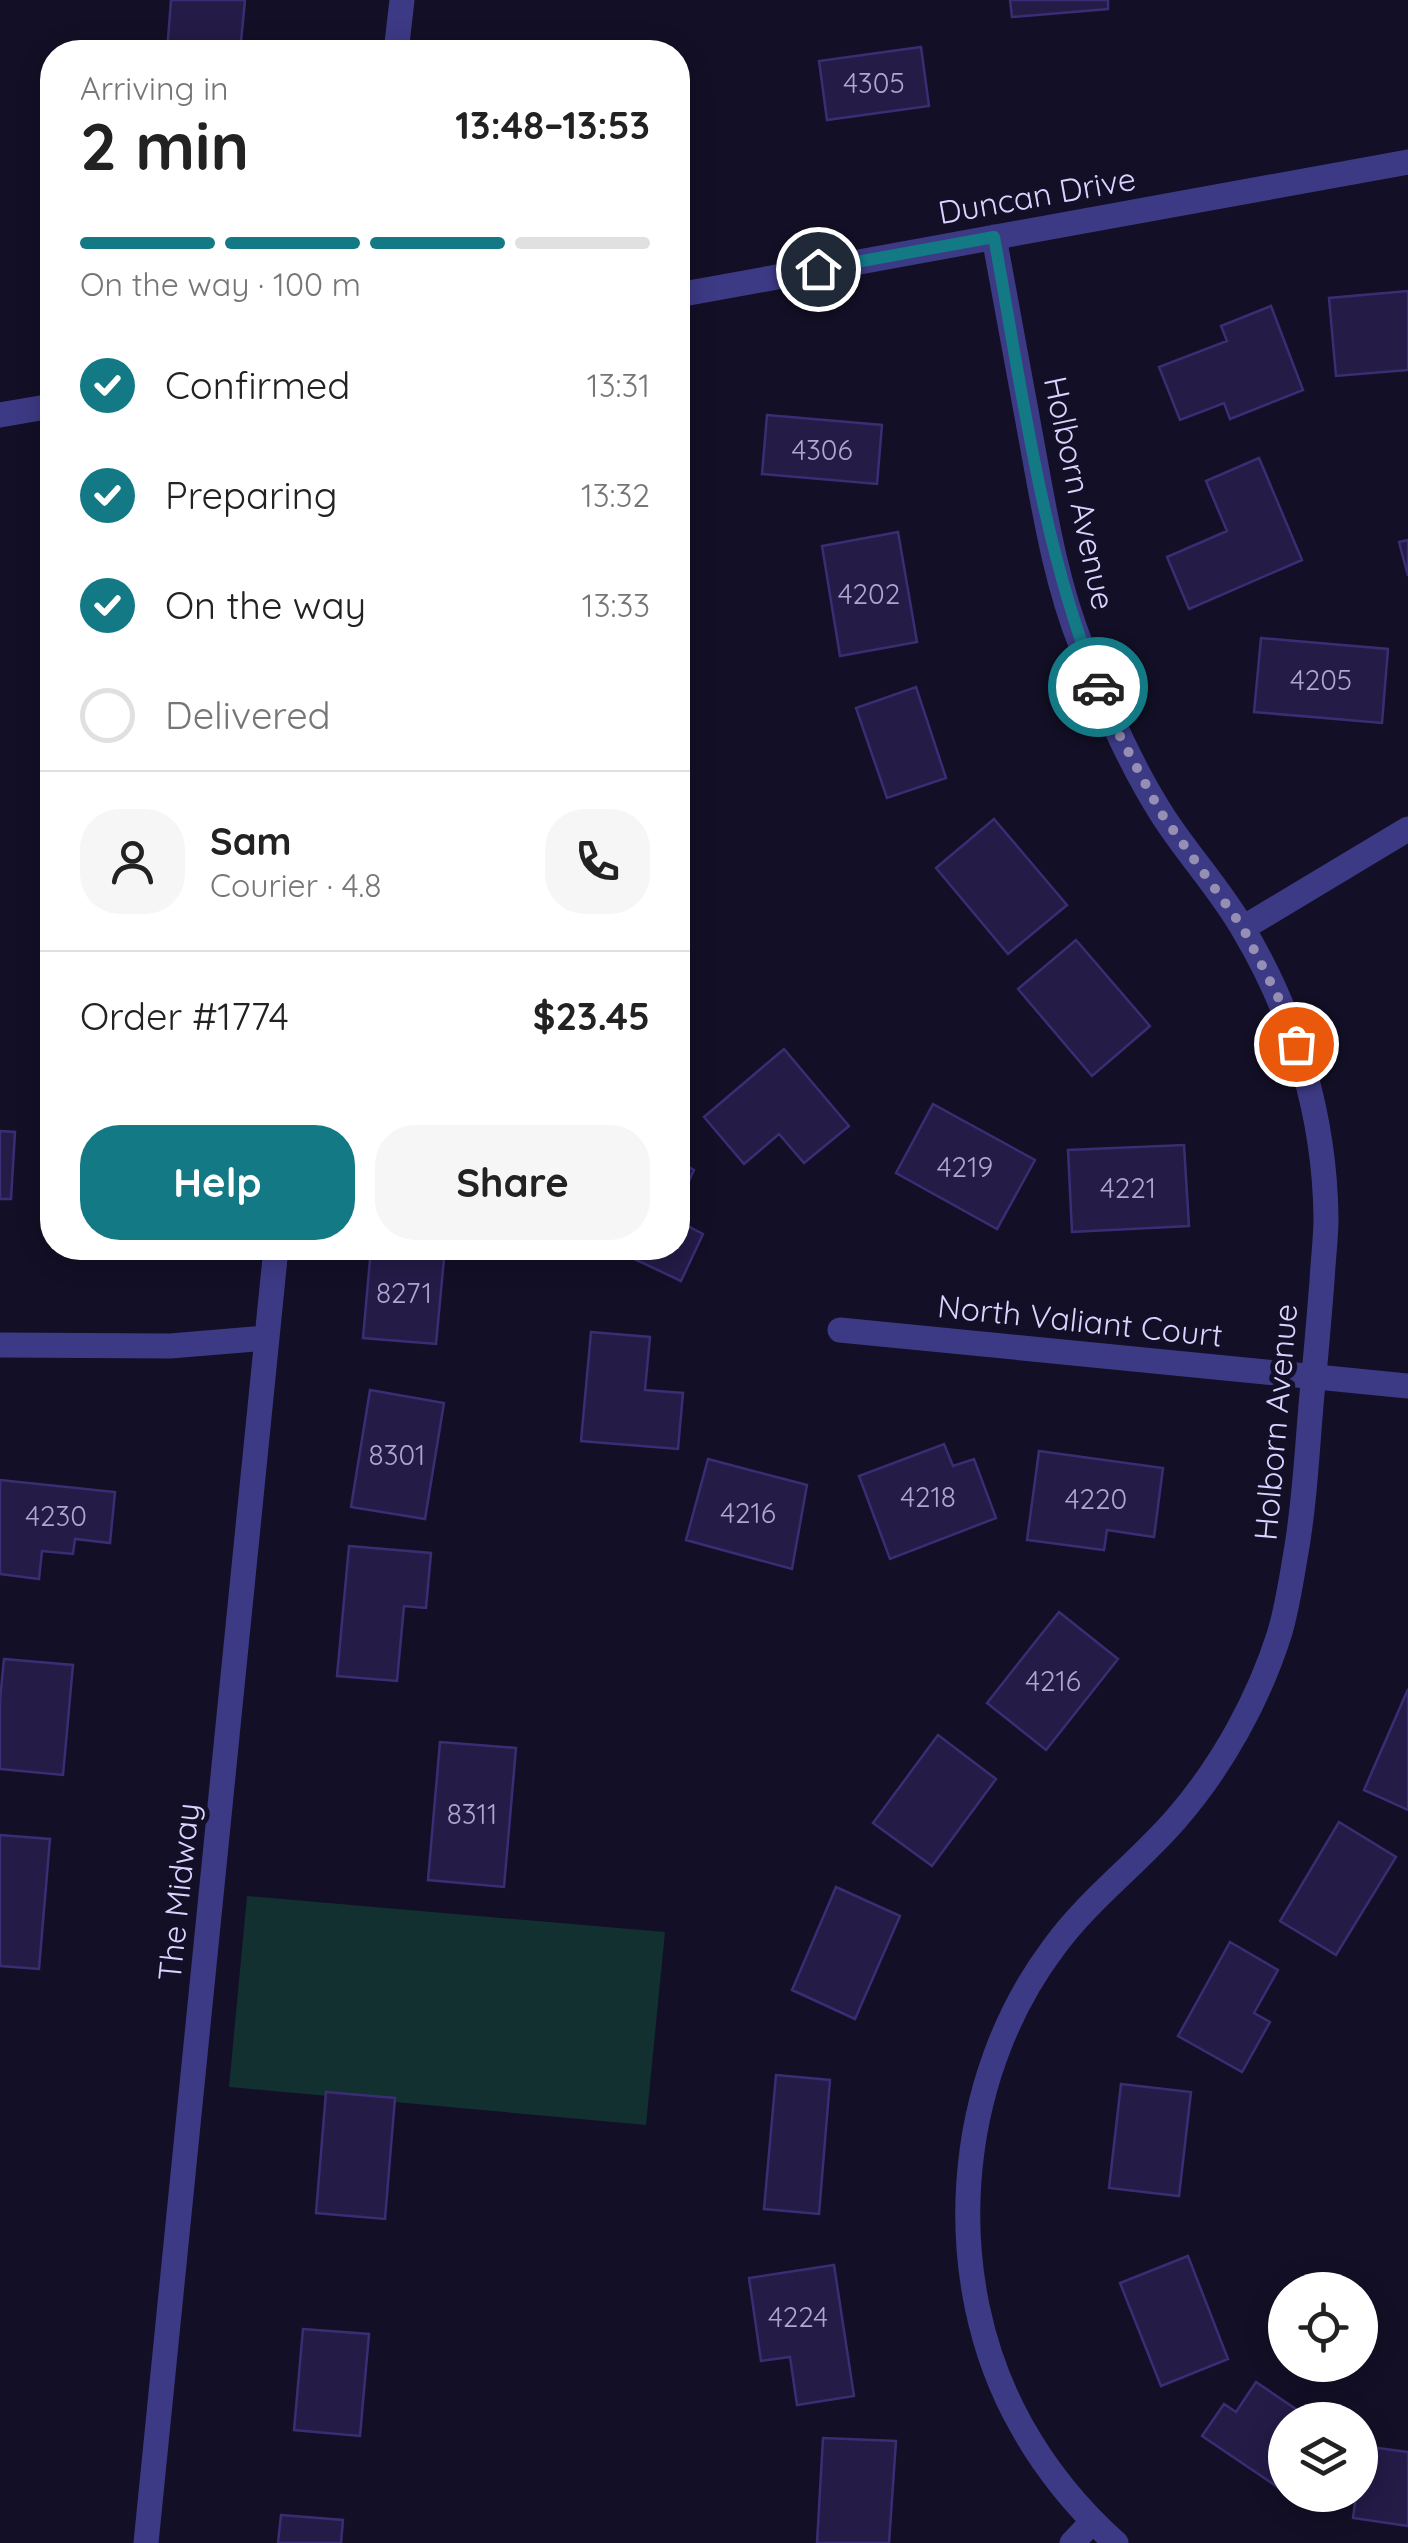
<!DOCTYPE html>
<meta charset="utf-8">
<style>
:root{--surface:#fff;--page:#f6f6f6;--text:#222;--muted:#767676;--line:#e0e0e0;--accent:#137a85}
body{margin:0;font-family:Quicksand,sans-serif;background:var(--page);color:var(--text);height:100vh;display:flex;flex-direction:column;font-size:38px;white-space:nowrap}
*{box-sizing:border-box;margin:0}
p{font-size:32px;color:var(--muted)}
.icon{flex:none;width:55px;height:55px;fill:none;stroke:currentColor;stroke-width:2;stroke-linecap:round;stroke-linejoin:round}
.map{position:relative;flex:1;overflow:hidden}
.sheet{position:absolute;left:40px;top:40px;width:650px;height:1220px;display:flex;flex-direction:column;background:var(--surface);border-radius:40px;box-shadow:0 5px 25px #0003}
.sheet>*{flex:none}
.controls{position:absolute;left:1268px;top:2272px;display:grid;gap:20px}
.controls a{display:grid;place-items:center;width:110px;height:110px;border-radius:50%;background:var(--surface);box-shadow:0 5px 25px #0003;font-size:50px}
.pin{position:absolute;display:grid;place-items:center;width:85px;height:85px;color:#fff;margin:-42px;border:5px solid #fff;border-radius:50%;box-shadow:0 2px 10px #0007}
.courier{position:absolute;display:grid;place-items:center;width:100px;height:100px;margin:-50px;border:8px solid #137a85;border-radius:50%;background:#fff;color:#222;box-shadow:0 2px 12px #0007}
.head em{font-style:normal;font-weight:700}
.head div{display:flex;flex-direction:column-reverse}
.head{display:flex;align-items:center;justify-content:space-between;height:170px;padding:0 40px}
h1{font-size:65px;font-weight:700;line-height:75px}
.bar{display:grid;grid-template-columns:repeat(4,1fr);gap:15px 10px;align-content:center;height:120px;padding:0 40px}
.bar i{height:12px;border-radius:8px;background:var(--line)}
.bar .active{background:var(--accent)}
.bar p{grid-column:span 4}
.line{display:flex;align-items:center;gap:25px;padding:0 40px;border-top:2px solid var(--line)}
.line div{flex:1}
.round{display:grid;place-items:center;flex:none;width:105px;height:105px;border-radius:40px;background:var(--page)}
ol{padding:0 40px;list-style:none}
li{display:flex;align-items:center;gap:30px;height:110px}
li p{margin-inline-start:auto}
li .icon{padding:10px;border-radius:50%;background:var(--accent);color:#fff;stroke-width:4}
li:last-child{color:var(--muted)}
li i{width:55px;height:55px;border:5px solid var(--line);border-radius:50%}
.button{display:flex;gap:20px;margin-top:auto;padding:20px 40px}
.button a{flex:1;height:115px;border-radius:40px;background:var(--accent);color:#fff;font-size:40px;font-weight:700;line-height:115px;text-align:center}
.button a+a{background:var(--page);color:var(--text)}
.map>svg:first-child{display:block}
.green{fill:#12302f}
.building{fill:#241b47;stroke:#3b2d73;stroke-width:2.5}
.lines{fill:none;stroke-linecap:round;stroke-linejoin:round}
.minor{stroke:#3d3a85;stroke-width:25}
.done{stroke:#948fb3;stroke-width:10;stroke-dasharray:0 18}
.route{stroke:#137a85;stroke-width:12}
.labels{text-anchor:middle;stroke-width:10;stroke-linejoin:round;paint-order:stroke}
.number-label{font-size:28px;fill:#aca6d1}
.street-label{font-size:32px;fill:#d9d4ff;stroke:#130f26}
</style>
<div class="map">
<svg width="1408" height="2543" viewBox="0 0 1408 2543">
<rect width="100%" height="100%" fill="#130f26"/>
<!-- green -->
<path class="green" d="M247 1896 665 1932 646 2125 229 2087Z"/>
<!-- building -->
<path class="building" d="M171 0H245L240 52H167Z
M1010 0H1108V9L1012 17Z
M921 47 929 106 827 120 819 61Z
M1408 291V370L1336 376 1329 298Z
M1271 306 1303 390 1230 419 1224 403 1180 420 1159 367 1227 341 1221 326Z
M767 415 882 425 877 484 762 474Z
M1259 458 1302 560 1189 609 1167 557 1227 531 1206 481Z
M898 532 917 642 840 656 822 546Z
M1408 540V576L1399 542Z
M1261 638 1388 649 1382 723 1254 712Z
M916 687 946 778 887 798 856 708Z
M994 819 1067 905 1008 954 936 868Z
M1076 940 1150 1026 1092 1076 1018 989Z
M784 1049 849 1126 804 1163 779 1134 744 1164 704 1117Z
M933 1104 1035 1160 997 1229 896 1173Z
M0 1131 15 1132 11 1199H0Z
M1184 1145 1189 1226 1072 1232 1068 1150Z
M678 1161 694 1170 678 1204Z
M678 1221 703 1234 681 1281 611 1248H678Z
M371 1248H445L436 1344 363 1338Z
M591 1332 650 1337 645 1390 683 1393 678 1449 581 1441Z
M370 1390 444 1403 425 1519 351 1507Z
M944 1444 953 1466 974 1459 996 1518 890 1559 859 1476Z
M1039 1451 1163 1468 1154 1537 1107 1530 1104 1550 1027 1540Z
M708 1459 807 1485 792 1569 686 1540Z
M0 1480 115 1492 110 1543 75 1539 73 1554 42 1551 39 1579 0 1574Z
M349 1546 431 1553 426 1608 404 1606 397 1681 337 1676Z
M1059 1612 1118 1659 1046 1750 987 1703Z
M4 1659 73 1665 63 1775 0 1769V1700Z
M1408 1689V1810L1364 1790Z
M938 1735 996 1779 932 1866 873 1823Z
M440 1742 516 1748 504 1887 428 1880Z
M1339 1822 1396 1857 1336 1955 1280 1921Z
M0 1835 50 1839 39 1969 0 1966Z
M836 1887 900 1916 855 2019 792 1990Z
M1230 1942 1278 1970 1254 2013 1270 2022 1242 2072 1178 2036Z
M776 2075 830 2080 819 2214 764 2209Z
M1121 2084 1191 2092 1179 2196 1109 2188Z
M326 2092 395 2098 385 2219 316 2213Z
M1188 2256 1228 2359 1161 2386 1120 2283Z
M834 2265 854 2396 797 2405 790 2357 761 2361 749 2278Z
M303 2329 369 2334 360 2436 294 2430Z
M1256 2382 1312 2420H1285V2492L1202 2436 1224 2404 1236 2412Z
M823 2438 896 2441 889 2543H817Z
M1363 2446 1408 2452V2526L1353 2518 1356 2495H1360V2469Z
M281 2515 343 2520 341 2543H278Z"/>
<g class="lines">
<!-- minor -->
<path class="minor" d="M396 52 402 0
M994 237C1007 308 1020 378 1033 449 1045 514 1056 582 1081 645 1104 703 1129 763 1163 816 1188 855 1220 889 1243 929 1295 1016 1325 1117 1326 1218 1326 1239 1323 1260 1322 1281 1319 1319 1316 1356 1312 1394 1307 1448 1305 1504 1295 1558 1291 1582 1287 1608 1280 1632 1259 1699 1222 1766 1176 1819 1137 1864 1089 1899 1054 1947 953 2081 939 2279 1021 2425 1046 2470 1078 2509 1116 2543
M678 295 1408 162
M0 415 52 406
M1243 928 1408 829
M840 1330 1408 1386
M0 1345 170 1346 267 1338
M146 2543 276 1248
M1072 2543 1092 2522"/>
</g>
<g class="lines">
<!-- done -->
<path class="done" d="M1098 687 1113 723 1161 813 1243 928 1283 1007 1296 1044"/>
<!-- route -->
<path class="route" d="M818 269 994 237C1022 389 1041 544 1098 687"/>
</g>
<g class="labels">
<!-- number labels -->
<g class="number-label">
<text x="874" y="93">4305</text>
<text x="822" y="460">4306</text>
<text x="869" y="604">4202</text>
<text x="1321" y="690">4205</text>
<text x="965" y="1177">4219</text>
<text x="1128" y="1198">4221</text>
<text x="404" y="1303">8271</text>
<text x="397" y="1465">8301</text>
<text x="928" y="1507">4218</text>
<text x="1096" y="1509">4220</text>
<text x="748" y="1523">4216</text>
<text x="56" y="1526">4230</text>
<text x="1053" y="1691">4216</text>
<text x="472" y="1824">8311</text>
<text x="798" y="2327">4224</text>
</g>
<!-- street labels -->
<g class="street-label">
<text transform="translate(1037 196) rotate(-10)" y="11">Duncan Drive</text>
<text transform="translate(1079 493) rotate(78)" y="11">Holborn Avenue</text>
<text transform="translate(1080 1321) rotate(6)" y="11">North Valiant Court</text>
<text transform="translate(1276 1422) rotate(-85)" y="11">Holborn Avenue</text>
<text transform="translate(179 1892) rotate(-84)" y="11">The Midway</text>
</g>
</g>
</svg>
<div class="controls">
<a><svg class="icon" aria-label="locate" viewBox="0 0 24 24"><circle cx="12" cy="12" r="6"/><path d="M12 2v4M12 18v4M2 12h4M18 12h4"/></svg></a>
<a><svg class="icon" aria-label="layers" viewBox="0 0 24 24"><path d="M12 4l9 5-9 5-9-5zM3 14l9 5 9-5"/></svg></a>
</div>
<div class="pin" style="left:1296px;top:1044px;background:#ea580c"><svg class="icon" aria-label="bag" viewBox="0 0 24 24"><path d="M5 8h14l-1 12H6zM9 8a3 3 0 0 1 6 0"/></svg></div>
<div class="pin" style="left:818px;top:269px;background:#1f2937"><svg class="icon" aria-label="home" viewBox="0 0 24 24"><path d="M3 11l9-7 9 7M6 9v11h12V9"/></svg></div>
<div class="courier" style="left:1098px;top:687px"><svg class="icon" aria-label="car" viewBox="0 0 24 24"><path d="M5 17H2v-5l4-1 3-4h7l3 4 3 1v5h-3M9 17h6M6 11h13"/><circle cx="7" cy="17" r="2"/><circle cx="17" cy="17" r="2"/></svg></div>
<section class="sheet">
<div class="head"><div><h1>2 min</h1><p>Arriving in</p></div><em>13:48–13:53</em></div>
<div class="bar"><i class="active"></i><i class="active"></i><i class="active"></i><i></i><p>On the way · 100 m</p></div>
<ol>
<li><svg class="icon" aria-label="check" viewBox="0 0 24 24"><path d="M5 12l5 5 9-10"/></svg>Confirmed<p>13:31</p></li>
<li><svg class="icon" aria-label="check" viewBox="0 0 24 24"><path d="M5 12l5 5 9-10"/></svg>Preparing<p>13:32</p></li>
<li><svg class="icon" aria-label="check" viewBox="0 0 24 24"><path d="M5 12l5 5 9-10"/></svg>On the way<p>13:33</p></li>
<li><i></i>Delivered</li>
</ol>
<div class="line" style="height:180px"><a class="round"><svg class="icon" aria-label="person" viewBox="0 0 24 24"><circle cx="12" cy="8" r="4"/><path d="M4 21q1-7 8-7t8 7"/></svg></a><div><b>Sam</b><p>Courier · 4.8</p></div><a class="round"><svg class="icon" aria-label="phone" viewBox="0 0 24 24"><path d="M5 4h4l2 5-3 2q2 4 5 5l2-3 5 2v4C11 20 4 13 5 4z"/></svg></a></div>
<div class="line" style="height:130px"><div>Order #1774</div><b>$23.45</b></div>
<div class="button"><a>Help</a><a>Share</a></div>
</section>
</div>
